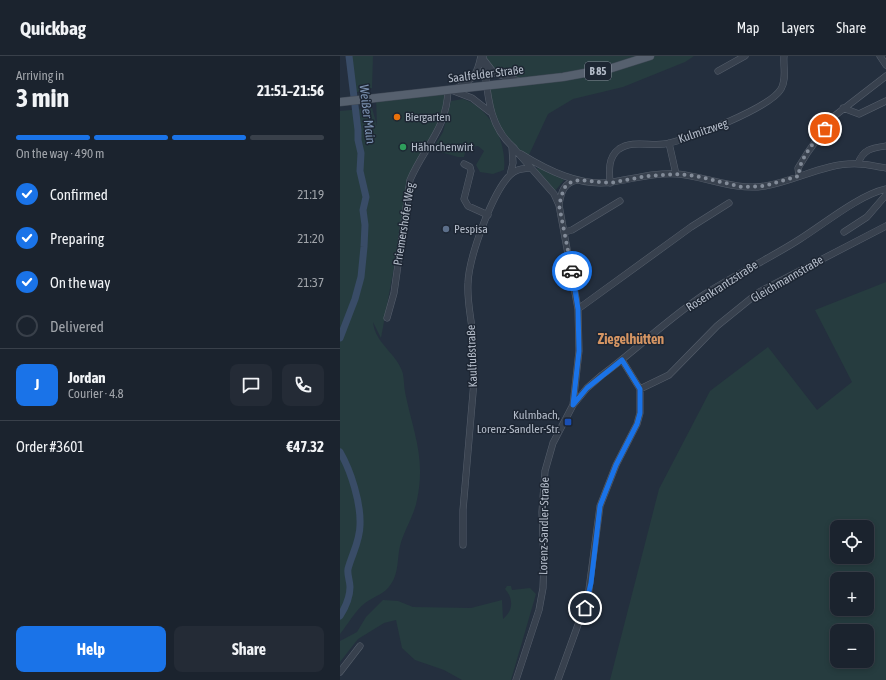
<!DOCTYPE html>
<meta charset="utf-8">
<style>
:root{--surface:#1b232e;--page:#242b36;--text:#f1f3f6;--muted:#a0a4aa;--line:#39404a;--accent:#1a73e8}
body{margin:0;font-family:"Asap Condensed",sans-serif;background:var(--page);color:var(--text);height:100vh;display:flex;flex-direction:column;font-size:15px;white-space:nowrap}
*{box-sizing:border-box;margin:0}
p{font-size:13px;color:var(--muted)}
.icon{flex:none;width:22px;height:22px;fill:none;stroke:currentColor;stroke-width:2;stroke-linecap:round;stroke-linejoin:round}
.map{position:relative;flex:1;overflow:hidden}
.drawer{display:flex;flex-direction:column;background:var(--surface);width:340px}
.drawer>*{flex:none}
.tools{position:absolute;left:490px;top:464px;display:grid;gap:8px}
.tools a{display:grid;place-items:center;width:44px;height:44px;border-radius:8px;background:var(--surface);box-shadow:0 2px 6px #0003,0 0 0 1px var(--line);font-size:20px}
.pin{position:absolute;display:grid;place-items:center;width:34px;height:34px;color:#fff;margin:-17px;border:2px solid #fff;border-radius:50%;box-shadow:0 1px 4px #0007}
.courier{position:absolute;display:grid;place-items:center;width:40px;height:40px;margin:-20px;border:3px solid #1a73e8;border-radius:50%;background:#fff;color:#222;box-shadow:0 1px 5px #0007}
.overview em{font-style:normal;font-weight:700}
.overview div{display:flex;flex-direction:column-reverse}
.overview{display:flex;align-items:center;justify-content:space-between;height:68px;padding:0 16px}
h1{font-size:26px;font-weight:700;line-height:30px}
.bar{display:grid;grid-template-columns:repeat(4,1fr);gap:6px 4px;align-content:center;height:48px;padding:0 16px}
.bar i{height:5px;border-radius:3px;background:var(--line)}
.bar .selected{background:var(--accent)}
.bar p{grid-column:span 4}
.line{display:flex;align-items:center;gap:10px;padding:0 16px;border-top:1px solid var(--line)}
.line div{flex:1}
.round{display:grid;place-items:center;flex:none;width:42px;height:42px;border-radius:8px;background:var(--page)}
ol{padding:0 16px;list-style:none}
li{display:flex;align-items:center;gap:12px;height:44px}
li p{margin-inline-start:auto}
li .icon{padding:4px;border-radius:50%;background:var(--accent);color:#fff;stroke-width:4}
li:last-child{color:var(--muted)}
li i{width:22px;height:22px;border:2px solid var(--line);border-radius:50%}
.button{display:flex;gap:8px;margin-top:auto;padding:8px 16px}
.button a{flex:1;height:46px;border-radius:8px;background:var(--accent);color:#fff;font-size:16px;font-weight:700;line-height:46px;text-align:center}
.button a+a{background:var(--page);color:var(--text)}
header{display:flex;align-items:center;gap:24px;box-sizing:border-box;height:56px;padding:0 20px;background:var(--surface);border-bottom:1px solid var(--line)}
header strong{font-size:19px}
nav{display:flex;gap:22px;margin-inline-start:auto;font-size:14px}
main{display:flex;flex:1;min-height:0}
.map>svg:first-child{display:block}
.green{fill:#263c3f;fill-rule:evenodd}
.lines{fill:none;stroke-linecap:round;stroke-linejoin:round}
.canal{stroke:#394c67;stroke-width:7}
.minor-casing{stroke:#565f6c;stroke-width:7}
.major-casing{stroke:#414a57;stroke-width:9}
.minor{stroke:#38414e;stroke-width:6}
.major{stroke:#56606e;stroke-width:8}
.done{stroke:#828b98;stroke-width:4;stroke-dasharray:0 7.2}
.route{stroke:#1a73e8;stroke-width:5}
.food-dot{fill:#e8710a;stroke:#1d2633;stroke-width:1.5}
.leisure-dot{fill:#2e9e5b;stroke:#1d2633;stroke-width:1.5}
.service-dot{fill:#5c6f8a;stroke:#1d2633;stroke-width:1.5}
.transit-dot{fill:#1a4fb4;stroke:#1d2633;stroke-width:1.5}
.labels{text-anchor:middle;stroke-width:3;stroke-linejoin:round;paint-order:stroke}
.shield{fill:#1d2633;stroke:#878f9c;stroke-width:1}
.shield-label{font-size:11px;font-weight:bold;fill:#b4bcc9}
.street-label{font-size:12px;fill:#b4bcc9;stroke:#1d2633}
.poi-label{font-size:12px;fill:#b4bcc9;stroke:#1d2633;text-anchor:start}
.water-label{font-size:13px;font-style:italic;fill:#7c92b1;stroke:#1d2633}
.quarter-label{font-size:14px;font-weight:bold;fill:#d59563;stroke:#1d2633}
</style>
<header>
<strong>Quickbag</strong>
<nav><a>Map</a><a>Layers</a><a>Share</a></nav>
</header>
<main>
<section class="drawer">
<div class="overview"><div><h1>3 min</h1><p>Arriving in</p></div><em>21:51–21:56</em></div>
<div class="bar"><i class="selected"></i><i class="selected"></i><i class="selected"></i><i></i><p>On the way · 490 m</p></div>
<ol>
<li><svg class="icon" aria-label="check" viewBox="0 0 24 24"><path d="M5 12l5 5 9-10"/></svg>Confirmed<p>21:19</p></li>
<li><svg class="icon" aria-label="check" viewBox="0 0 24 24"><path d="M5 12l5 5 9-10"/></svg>Preparing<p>21:20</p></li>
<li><svg class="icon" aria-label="check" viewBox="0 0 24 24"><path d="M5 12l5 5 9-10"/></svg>On the way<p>21:37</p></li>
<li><i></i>Delivered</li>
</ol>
<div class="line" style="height:72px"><b class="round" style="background:var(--accent);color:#fff">J</b><div><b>Jordan</b><p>Courier · 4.8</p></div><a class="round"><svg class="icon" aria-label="chat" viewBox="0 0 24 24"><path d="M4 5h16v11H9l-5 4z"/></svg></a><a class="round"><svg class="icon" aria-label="phone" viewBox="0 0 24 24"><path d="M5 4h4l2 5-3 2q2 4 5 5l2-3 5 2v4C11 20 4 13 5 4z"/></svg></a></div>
<div class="line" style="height:52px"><div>Order #3601</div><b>€47.32</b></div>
<div class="button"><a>Help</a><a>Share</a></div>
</section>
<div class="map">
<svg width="546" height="624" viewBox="0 0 546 624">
<rect width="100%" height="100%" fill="#242f3e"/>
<!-- green -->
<path class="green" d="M10 0H33L32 32 14 37Z
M146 0H354L345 6 283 31 233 43 208 58 188 101 171 89 151 57 145 30 176 25 154 17Z
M108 34 104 58 70 124 41 282 33 266C35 288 58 298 63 318 64 324 64 330 65 336 73 376 86 401 77 444 74 460 64 474 60 490 57 502 59 517 51 528 44 539 34 540 25 547 15 555 8 568 0 578V55L32 52 37 70 36 42Z
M123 43C151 52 167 87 164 114L153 118 140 116 136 109 144 95 138 90C129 91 126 92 124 101H118L97 95 95 89 103 76 111 45Z
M199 112 224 124 215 135 197 116 196 113Z
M546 226V624H270L319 433 370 335 428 291 477 354 512 326 475 254ZM497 471H527V501H497ZM497 523H527V553H497ZM497 575H527V605H497Z
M167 530H171L172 534 190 532 196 538 171 624H122L104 614 75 604 62 592 56 564 44 567 18 583 0 606V585L17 576 26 561 43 544 58 545 73 551 131 552 162 544 163 563C173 555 174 543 165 533Z"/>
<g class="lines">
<!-- canal -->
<path class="canal" d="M0 282 15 243 21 221 24 191 25 169 23 154 26 141 20 115 21 97 18 84V74L9 0
M0 396C11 415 21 447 20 469 20 485 12 498 8 513 7 519 10 525 10 531 10 541 5 552 0 560"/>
<!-- minor casing -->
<g class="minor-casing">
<path id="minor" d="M143 0C148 33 146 68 174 92
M540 0 546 9
M144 4 154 17 179 25
M378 15 405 0
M117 32C134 23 137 19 141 0
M111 34 132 42 150 56
M503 52 519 58 546 45
M329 87 336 118
M171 89 214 138 219 149 238 253 239 295 233 349 213 387 205 415 202 456 204 507 203 532 199 554 176 624
M181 98C207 114 240 131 272 126 293 123 316 116 338 118 367 121 396 135 425 130 456 125 486 106 519 108 528 108 537 111 546 112
M124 108 130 111 131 115 124 143 128 150 148 159
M518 108C523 93 532 92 546 90
M170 119 173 107 172 91
M459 120 458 112 468 96 493 61 546 20
M270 127C269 115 268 101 279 93 292 84 309 90 324 88 346 85 430 52 441 33 447 23 443 11 444 0
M219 149C221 136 224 126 238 124
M225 176 232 174 280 145
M504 176 527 161 546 139
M238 253 351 171 389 147
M47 262 54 237 70 124C84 91 107 73 108 34
M300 333 329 319 377 270 419 236 546 170
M233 349 247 332 262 319C297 293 329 262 365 238 396 218 429 203 460 183 484 168 519 139 546 133
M123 489V454L134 325C134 307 133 290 132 272 130 257 127 242 128 227 129 201 152 137 170 119 176 113 182 113 190 112
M0 616 20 590
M218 624 248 541 260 450 276 409 297 368 300 357V333L282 304"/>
</g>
<!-- major casing -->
<g class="major-casing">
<path id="major" d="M0 46 223 21 272 12 310 0"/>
</g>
<!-- minor -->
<use href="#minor" class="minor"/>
<!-- major -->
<use href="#major" class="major"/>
</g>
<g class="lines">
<!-- done -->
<path class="done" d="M232 215 219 149 224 132 231 126 240 124 270 127 307 120 336 118 356 120 402 131 424 130 459 120C458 103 475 86 485 73"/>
<!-- route -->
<path class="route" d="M232 215 238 253 239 295 233 349 247 332 282 304 300 333V357L297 368 276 409 260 450 251 527 245 552"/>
</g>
<!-- markers -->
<circle class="food-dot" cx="57" cy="61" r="4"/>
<circle class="leisure-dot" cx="63" cy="91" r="4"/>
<circle class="service-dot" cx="106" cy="173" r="4"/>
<rect class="transit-dot" x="224" y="362" width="8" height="8" rx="2"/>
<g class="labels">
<!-- shield labels -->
<rect class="shield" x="245" y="6" width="26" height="18" rx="3"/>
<g class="shield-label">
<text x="258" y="19">B 85</text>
</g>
<!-- street labels -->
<g class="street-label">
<text transform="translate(146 18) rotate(-7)" y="4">Saalfelder Straße</text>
<text transform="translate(363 75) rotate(-19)" y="4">Kulmitzweg</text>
<text transform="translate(64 168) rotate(-81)" y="4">Priemershofer Weg</text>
<text transform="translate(447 223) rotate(-30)" y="4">Gleichmannstraße</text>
<text transform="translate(382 230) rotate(-33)" y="4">Rosenkrantzstraße</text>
<text transform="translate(132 300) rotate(-92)" y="4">Kaulfußstraße</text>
<text transform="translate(204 470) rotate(-89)" y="4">Lorenz-Sandler-Straße</text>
</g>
<!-- poi labels -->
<g class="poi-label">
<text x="65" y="65">Biergarten</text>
<text x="71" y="95">Hähnchenwirt</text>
<text x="114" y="177">Pespisa</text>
<text x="220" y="363" text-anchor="end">Kulmbach,<tspan x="220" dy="14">Lorenz-Sandler-Str.</tspan></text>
</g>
<!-- water labels -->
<g class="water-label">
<text transform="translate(28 58) rotate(83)" y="5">Weißer Main</text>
</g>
<!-- quarter labels -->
<g class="quarter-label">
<text x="291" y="288">Ziegelhütten</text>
</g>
</g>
</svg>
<div class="tools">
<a><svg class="icon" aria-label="locate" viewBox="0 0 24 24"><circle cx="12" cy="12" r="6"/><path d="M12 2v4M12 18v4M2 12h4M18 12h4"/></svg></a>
<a>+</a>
<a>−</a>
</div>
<div class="pin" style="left:485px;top:73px;background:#ea580c"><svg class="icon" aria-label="bag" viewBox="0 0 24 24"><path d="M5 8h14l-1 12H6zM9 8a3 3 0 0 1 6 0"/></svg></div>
<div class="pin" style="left:245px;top:552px;background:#1f2937"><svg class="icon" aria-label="home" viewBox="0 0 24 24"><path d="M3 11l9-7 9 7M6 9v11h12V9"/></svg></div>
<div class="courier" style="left:232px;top:215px"><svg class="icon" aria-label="car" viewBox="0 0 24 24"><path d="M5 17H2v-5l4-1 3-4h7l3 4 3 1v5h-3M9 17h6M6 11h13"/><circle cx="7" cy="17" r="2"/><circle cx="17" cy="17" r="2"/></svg></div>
</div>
</main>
